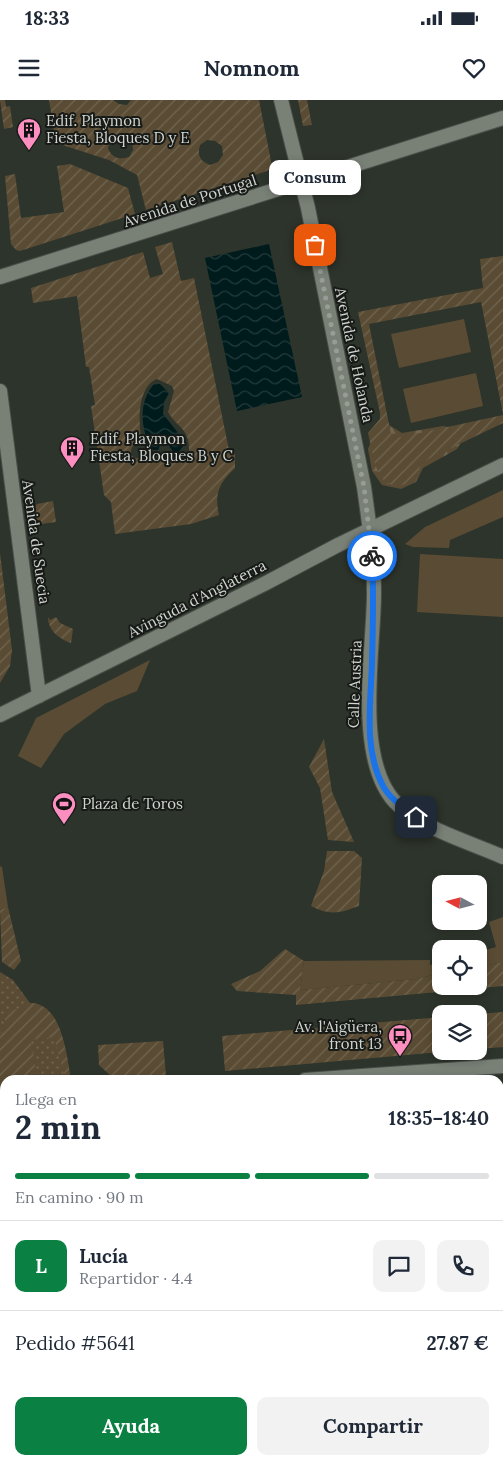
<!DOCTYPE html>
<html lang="es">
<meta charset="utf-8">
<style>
:root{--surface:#fff;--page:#f2f2f3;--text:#1f2937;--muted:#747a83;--line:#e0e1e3;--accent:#0b8043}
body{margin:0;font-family:Lora,serif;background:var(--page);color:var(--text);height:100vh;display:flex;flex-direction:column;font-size:19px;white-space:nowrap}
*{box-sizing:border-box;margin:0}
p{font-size:16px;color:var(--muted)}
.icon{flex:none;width:28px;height:28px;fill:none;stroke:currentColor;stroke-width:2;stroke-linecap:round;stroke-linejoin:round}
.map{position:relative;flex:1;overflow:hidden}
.sheet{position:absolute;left:0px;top:975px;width:504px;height:390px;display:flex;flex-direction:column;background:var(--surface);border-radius:15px 15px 0 0;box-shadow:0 2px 8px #0003}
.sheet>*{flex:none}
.needle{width:32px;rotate:277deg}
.buttons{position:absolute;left:432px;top:775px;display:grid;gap:10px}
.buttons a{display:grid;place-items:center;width:55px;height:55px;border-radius:10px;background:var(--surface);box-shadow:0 2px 8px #0003;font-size:25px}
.pin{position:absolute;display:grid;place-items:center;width:42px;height:42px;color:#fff;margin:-21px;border-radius:10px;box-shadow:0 2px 8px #0006}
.courier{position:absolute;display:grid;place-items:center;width:50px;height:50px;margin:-25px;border:4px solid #1a73e8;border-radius:50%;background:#fff;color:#222;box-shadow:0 1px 6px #0007}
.bubble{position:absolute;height:35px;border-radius:10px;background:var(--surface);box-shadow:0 2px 8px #0003;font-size:16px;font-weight:700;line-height:35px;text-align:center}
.overview em{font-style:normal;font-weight:700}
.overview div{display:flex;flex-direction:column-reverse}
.overview{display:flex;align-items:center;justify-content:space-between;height:85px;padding:0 15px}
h1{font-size:32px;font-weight:700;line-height:38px}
.bar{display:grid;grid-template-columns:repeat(4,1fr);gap:8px 5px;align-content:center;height:60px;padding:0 15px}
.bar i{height:6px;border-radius:4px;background:var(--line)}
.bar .on{background:var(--accent)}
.bar p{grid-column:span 4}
.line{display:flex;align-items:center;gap:12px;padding:0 15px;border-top:1px solid var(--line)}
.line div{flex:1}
.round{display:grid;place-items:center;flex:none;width:52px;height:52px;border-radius:10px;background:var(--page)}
.button{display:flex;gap:10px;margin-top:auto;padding:10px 15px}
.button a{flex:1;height:58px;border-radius:10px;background:var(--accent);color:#fff;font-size:20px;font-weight:700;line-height:58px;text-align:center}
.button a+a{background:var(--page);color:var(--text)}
.status{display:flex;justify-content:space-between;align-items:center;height:35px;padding:0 25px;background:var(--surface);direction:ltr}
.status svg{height:14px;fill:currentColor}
header{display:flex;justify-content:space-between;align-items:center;height:65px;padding:0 15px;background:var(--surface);font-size:22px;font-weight:700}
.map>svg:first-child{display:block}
.grass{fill:#5a4c34}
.forest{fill:url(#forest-firs)}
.park{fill:url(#park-dots)}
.garden{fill:url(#garden-furrows);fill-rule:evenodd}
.water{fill:url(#water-waves)}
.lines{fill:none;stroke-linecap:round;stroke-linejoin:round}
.minor-casing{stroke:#494f48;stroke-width:16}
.secondary-casing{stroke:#494f48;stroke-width:16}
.minor{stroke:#798177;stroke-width:14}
.secondary{stroke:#798177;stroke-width:14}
.done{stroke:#979d96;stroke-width:5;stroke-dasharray:0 9}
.route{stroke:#1a73e8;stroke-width:6}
.labels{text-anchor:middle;stroke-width:4;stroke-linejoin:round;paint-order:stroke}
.poi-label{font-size:15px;fill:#d0d5cf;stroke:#171a17;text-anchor:start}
.street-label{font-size:15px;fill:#d0d5cf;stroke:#171a17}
</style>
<div class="status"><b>18:33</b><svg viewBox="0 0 49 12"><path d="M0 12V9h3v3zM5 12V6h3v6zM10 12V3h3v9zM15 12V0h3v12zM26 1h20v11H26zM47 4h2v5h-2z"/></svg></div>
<header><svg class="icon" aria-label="menu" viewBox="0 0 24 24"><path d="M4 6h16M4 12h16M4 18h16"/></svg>Nomnom<svg class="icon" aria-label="heart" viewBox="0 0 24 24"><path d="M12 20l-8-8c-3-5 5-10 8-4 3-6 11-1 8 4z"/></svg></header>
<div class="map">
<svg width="503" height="1365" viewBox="0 0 503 1365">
<defs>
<pattern id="forest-firs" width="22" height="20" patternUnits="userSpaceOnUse" patternTransform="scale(1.25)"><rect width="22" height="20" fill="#5a4c34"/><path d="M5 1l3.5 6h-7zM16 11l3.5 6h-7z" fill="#716550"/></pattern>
<pattern id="park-dots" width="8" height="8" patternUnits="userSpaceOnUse" patternTransform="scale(1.25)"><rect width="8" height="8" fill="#5a4c34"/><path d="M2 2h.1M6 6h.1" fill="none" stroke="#716550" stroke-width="1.8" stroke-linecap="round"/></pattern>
<pattern id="garden-furrows" width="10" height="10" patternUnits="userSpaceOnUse" patternTransform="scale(1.25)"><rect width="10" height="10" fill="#5a4c34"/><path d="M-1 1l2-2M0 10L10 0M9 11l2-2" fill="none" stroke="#716550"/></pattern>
<pattern id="water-waves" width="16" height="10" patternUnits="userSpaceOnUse" patternTransform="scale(1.25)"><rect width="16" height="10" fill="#001b1c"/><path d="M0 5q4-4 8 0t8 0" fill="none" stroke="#243b3c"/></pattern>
</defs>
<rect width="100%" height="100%" fill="#2d342b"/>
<!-- grass -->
<path class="grass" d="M464 219 471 252 399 268 391 234Z
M476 273 483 306 411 323 403 289Z
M503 390V417L450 440 449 448 413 447 405 444 425 427Z
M420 454 503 459V517L417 512Z
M150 560 137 591 105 604 64 634 41 668 18 656 36 618Z
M0 766 2 767 8 807 0 810Z
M503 817V862L479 867V852L496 847 489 822Z
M430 860V865L441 864V873L417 879 300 890 304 861Z"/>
<!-- forest -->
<path class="forest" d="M384 322 402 333 443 326 457 329 463 339 457 349 423 368 416 382 401 389 382 385 372 371 368 349 375 331Z"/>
<!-- park -->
<path class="park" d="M0 872 13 880 30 903C61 903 67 956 71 980H5V992L0 993Z"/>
<!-- garden -->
<path class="garden" d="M0 0H5L6 7 10 6 13 27 4 29Z
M49 0H113L119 4 127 5 131 0H259L272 66 267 71 146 110 137 75 109 60 56 43ZM117 35H126L132 41 133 50 129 57C118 60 113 58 108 49L110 40ZM207 40 215 41 222 46 223 55 218 62 210 65C200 61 197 56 200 45Z
M298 0H307L312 25 303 26Z
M70 64 128 88 135 114 20 151 16 150 11 144 5 76 15 74 21 118 64 112 57 66Z
M172 142 181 181 194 178 230 355 235 354V368C219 383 214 394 219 415L191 424 115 434 111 402 104 395 91 306 95 305 89 267H86L77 196 33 203 31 188 143 152 150 178 163 174 155 147ZM157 279 172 286 174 291 168 312C178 329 190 328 189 352L177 359 162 353 157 355 148 354 143 358H135L131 355C130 347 134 343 142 342 138 325 137 286 157 279Z
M503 156V314L481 202 369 224 392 339 503 315V323L420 363 419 373 413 381C376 399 374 358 368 333L380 319V313L358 212 483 188 480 159Z
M53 401 56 422 34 425 33 411 37 404Z
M0 453 12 550 10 566 0 583Z
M48 517 50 520 56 517 60 523 73 529 71 543C59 539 48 530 48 517Z
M324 639 332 692 354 742 328 740 320 688 309 667Z
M327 751H354L362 758 359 806C340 813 330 816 311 806L324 771Z
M8 807 21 861 14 870 2 862 0 810Z
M285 849 304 861 300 890 417 879 441 873V886H479V867L503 862V886L296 905V895L237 891 231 884 260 871Z
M30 903C61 903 66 951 70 974H64L54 937 31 940 37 980H5V992L0 993V937L5 922V914Z
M503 912V947L479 949V914Z
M441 917V951H452L225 971 222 936Z
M163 941 166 976 113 978 99 965 98 945Z"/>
<!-- water -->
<path class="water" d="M269 144 302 297 237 311 205 158Z
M154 284H160L169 293 164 302 163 314 183 339 184 345 178 353H174L165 340 162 341 158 350H153C140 331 138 302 154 284Z"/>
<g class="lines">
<!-- minor casing -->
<g class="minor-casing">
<path id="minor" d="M281 0 308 108 364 387C369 422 374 457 374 493 374 550 353 663 398 705 426 730 469 742 503 757
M0 177 503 18
M0 291 39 596
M0 615 266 483 338 445 503 365
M305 980 503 966
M0 1008 5 1007
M0 1127 5 1124
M167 1360V1365
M11 1365V1360"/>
</g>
<!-- secondary casing -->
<g class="secondary-casing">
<path id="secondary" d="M499 1348H503
M245 1365 295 1361 331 1363 367 1360"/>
</g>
<!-- minor -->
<use href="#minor" class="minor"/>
<!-- secondary -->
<use href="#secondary" class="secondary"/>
</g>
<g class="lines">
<!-- done -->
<path class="done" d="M315 145 364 387 372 456"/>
<!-- route -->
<path class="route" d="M372 456C374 491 373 527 372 562 371 602 363 649 383 686 390 699 404 708 416 717"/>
</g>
<!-- icons -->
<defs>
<g id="building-pin" transform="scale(1.25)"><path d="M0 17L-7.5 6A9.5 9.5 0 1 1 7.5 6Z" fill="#fd8ec0" stroke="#171a17"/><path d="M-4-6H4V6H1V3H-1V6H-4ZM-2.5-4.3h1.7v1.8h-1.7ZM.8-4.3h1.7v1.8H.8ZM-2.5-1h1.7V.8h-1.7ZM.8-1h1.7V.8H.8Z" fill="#111"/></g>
<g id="stadium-pin" transform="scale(1.25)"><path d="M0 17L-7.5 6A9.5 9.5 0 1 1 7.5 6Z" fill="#fd8ec0" stroke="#171a17"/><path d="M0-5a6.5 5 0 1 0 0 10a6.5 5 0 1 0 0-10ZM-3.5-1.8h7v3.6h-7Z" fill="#111"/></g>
<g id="bus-pin" transform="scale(1.25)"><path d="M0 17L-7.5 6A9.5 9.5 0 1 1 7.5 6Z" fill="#fd8ec0" stroke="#171a17"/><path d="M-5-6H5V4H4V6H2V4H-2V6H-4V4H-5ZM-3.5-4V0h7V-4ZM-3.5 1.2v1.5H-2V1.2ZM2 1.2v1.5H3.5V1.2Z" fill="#111"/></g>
</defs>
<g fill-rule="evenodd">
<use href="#building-pin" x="29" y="30"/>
<use href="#building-pin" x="72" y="348"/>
<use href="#stadium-pin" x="64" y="704"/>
<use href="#bus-pin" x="400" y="936"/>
</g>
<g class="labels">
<!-- poi labels -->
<g class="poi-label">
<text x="46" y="26">Edif. Playmon<tspan x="46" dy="17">Fiesta, Bloques D y E</tspan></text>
<text x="90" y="344">Edif. Playmon<tspan x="90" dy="17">Fiesta, Bloques B y C</tspan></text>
<text x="82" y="709">Plaza de Toros</text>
<text x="382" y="932" text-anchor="end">Av. l'Aigüera,<tspan x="382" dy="17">front 13</tspan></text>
</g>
<!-- street labels -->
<g class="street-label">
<text transform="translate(190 101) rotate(-18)" y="5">Avenida de Portugal</text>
<text transform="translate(354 255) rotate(78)" y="5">Avenida de Holanda</text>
<text transform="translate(36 442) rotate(82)" y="5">Avenida de Suecia</text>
<text transform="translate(197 499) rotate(-27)" y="5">Avinguda d'Anglaterra</text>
<text transform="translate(355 584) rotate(-88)" y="5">Calle Austria</text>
</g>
</g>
</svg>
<div class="buttons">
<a><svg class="needle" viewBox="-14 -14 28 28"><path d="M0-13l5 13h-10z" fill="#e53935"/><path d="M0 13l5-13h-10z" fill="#747a83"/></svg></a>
<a><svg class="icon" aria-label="locate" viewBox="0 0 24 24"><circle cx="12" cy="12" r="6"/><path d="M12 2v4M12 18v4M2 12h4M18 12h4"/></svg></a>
<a><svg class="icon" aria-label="layers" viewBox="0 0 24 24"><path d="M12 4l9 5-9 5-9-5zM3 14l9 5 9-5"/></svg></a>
</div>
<div class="pin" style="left:315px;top:145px;background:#ea580c"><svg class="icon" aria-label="bag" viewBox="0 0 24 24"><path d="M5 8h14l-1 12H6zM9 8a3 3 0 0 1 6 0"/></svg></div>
<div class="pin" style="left:416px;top:717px;background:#1f2937"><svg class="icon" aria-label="home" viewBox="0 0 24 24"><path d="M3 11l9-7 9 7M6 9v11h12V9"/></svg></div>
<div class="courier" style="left:372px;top:456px"><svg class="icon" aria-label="bike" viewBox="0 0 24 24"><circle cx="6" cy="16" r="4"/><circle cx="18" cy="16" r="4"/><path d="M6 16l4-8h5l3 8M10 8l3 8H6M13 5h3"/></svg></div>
<div class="bubble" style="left:269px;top:60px;width:92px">Consum</div>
<section class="sheet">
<div class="overview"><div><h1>2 min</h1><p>Llega en</p></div><em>18:35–18:40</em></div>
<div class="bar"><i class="on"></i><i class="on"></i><i class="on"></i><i></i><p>En camino · 90 m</p></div>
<div class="line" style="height:90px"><b class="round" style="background:var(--accent);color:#fff">L</b><div><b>Lucía</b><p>Repartidor · 4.4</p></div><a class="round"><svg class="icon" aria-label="chat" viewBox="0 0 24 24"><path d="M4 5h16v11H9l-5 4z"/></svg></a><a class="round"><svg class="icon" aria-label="phone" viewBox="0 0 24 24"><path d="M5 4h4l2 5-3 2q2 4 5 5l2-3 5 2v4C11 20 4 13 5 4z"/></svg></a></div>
<div class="line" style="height:65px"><div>Pedido #5641</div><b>27.87 €</b></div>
<div class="button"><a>Ayuda</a><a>Compartir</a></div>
</section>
</div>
